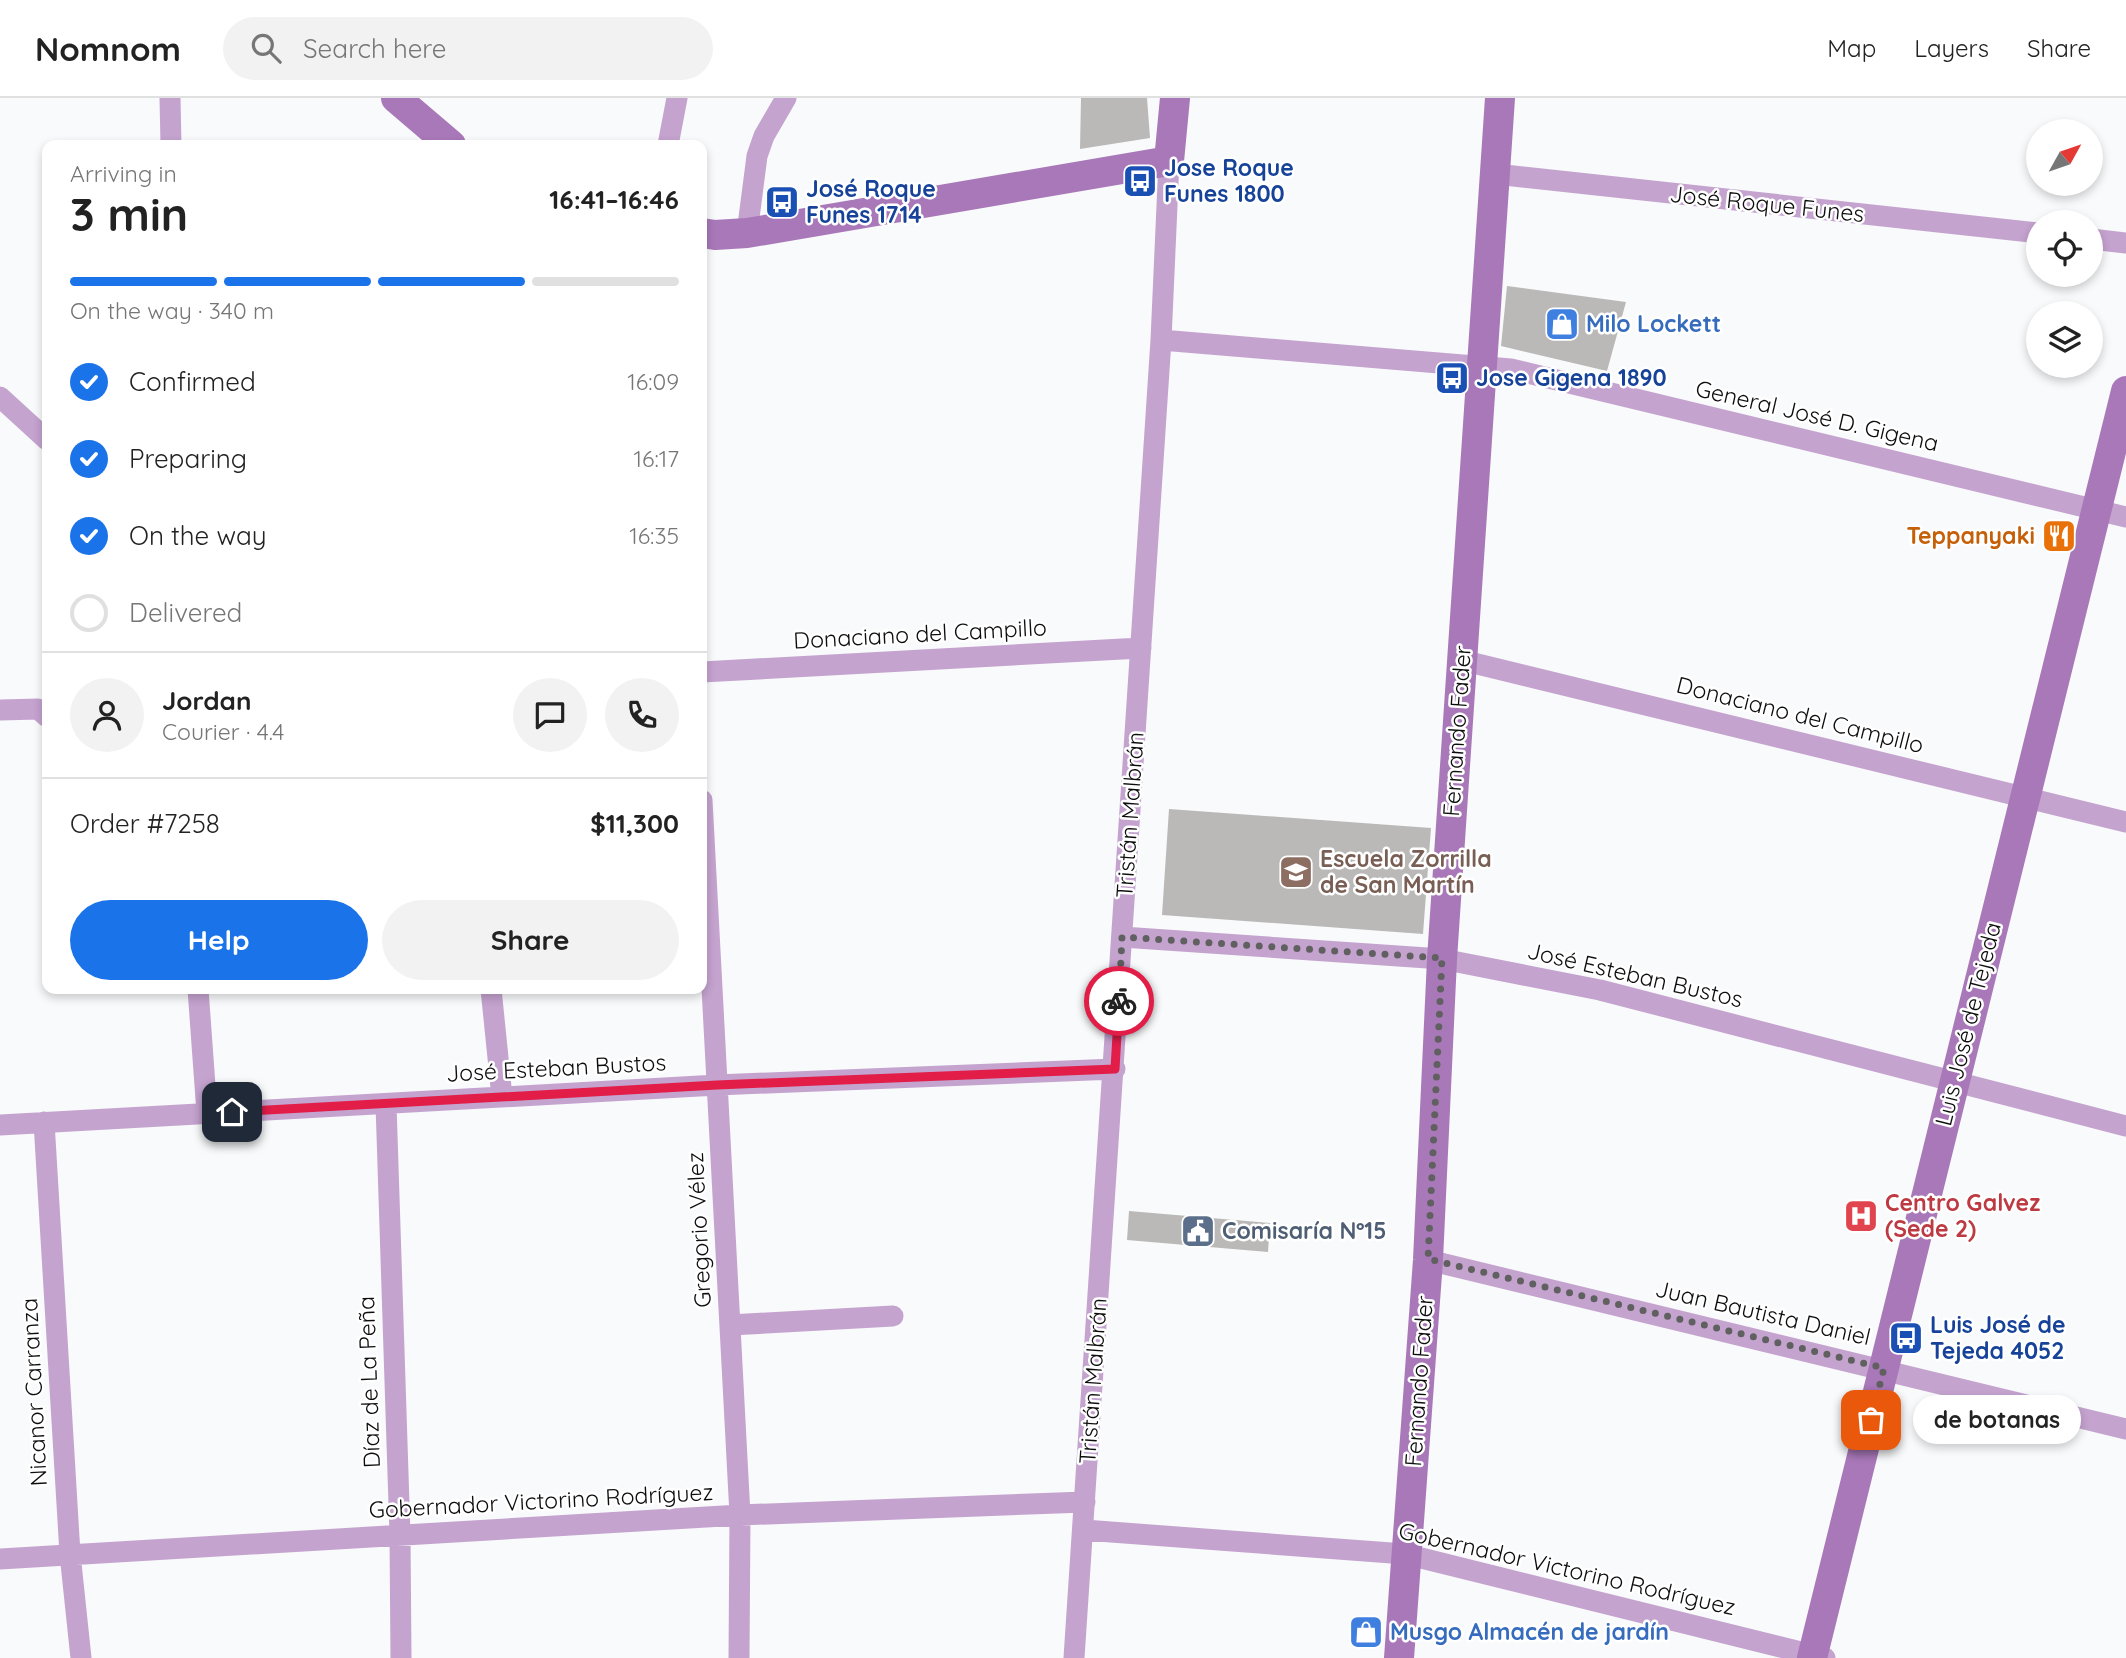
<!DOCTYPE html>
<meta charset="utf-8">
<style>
:root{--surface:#fff;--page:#f2f2f2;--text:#222;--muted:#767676;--line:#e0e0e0;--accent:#1a73e8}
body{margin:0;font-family:Quicksand,sans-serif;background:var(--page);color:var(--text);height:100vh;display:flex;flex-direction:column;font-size:26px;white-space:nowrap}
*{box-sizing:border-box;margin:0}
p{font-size:23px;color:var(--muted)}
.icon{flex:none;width:38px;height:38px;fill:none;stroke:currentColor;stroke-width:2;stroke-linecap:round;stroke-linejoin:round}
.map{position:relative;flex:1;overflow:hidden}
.drawer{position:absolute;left:42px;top:42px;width:665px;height:854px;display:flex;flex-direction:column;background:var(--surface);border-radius:14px;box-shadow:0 4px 10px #0003}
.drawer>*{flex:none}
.needle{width:46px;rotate:50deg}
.buttons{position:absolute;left:2026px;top:21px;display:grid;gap:14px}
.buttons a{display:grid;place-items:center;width:77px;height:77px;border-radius:50%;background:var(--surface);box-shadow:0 4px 10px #0003;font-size:35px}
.pin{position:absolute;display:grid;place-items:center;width:60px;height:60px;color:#fff;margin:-30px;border-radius:14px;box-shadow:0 4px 10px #0006}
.courier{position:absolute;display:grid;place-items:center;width:70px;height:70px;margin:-35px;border:5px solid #e11d48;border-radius:50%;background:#fff;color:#222;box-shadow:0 2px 9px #0007}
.bubble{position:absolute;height:49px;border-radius:24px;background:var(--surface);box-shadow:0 4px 10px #0003;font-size:23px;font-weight:700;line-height:49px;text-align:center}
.overview em{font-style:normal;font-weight:700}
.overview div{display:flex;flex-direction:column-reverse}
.overview{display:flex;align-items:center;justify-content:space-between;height:119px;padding:0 28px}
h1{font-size:46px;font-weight:700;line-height:52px}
.bar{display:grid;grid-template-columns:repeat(4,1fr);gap:10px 7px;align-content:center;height:84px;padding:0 28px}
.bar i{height:9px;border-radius:5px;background:var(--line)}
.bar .active{background:var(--accent)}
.bar p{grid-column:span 4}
.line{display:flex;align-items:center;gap:18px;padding:0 28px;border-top:2px solid var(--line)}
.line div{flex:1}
.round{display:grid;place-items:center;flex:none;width:74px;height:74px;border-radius:37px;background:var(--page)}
ol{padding:0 28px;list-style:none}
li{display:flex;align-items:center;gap:21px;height:77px}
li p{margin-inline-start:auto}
li .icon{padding:7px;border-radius:50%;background:var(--accent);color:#fff;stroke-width:4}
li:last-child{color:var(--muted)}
li i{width:38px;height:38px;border:4px solid var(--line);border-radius:50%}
.button{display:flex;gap:14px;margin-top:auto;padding:14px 28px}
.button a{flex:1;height:80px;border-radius:42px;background:var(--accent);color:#fff;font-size:28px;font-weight:700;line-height:80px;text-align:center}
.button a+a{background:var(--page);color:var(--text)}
header{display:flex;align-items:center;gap:42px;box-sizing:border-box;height:98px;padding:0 35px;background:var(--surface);border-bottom:2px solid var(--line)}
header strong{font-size:33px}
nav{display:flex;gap:38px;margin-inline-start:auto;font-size:24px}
.search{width:490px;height:63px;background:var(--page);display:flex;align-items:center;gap:18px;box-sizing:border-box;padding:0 24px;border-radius:38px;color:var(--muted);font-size:26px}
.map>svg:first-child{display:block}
.building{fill:#bab9b8}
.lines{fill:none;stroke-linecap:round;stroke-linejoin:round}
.street{stroke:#c4a3cf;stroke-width:21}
.secondary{stroke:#a978b9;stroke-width:30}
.done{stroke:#606060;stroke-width:7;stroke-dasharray:0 12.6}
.route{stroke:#e11d48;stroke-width:9}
.labels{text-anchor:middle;stroke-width:5;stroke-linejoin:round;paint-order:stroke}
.transit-label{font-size:23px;font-weight:bold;fill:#164399;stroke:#fff;text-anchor:start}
.street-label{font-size:23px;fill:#0d0d0d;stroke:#fff}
.shop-label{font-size:23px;font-weight:bold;fill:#366cbe;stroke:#fff;text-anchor:start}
.food-label{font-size:23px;font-weight:bold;fill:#c56008;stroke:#fff;text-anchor:end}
.education-label{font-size:23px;font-weight:bold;fill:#785e54;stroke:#fff;text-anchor:start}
.health-label{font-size:23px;font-weight:bold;fill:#be3a42;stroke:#fff;text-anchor:start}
.service-label{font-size:23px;font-weight:bold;fill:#4e5e75;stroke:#fff;text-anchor:start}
</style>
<header>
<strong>Nomnom</strong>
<div class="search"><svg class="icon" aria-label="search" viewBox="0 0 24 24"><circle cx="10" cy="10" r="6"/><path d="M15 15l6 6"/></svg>Search here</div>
<nav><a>Map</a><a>Layers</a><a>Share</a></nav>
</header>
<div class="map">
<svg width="2126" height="1560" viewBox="0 0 2126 1560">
<rect width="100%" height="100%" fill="#f9fafb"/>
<!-- building -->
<path class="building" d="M1081 0H1147L1150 40 1080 51Z
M1507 188 1626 204 1607 273 1501 248Z
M1169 711 1431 730 1423 836 1162 817Z
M1129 1113 1270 1125 1268 1154 1127 1142Z"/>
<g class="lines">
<!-- street -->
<path class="street" d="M170 0 171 47
M668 47 677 0
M1495 76 2039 135
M747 135 757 58 764 38 786 0
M2091 141 2126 145
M1161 242 1511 271 2126 419
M0 299 47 342
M1461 562 2126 724
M702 574 1141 550
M0 612 38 611 47 619
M702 702 740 1417 739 1560
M1122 839 1442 861 1600 892 2126 1028
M198 891 207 1015
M491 891 502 999
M386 1006 400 1437 401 1560
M44 1024 70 1456 81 1560
M0 1027 717 987 1115 971
M1428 1162 2126 1331
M730 1227 893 1218
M1084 1432 1405 1456 1825 1560
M0 1461 740 1417 1085 1404
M1074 1560 1161 242 1169 63"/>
<!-- secondary -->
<path class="secondary" d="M396 0 451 47
M702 135 715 137 747 135 1169 63 1175 0
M1399 1560 1428 1162 1442 861 1500 0
M1812 1560 2126 293"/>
</g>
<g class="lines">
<!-- done -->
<path class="done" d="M1119 903 1122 839 1442 860 1428 1161 1884 1270 1871 1322"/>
<!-- route -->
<path class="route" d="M232 1014 717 987 1115 971 1119 903"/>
</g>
<!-- icons -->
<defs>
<g id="bus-square" transform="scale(1.75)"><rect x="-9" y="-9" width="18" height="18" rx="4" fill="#1a4fb4" stroke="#fff"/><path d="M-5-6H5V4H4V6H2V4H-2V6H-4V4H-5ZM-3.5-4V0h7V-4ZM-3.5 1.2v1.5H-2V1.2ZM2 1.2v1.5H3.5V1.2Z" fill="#fff"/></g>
<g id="shop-square" transform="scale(1.75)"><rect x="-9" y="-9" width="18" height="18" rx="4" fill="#3f7fe0" stroke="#fff"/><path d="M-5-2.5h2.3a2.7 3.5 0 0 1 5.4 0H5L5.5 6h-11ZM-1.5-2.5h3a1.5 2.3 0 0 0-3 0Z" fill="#fff"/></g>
<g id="restaurant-square" transform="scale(1.75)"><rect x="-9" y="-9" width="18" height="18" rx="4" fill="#e8710a" stroke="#fff"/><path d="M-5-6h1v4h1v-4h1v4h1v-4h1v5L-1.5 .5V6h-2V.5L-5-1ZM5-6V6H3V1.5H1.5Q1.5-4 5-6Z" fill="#fff"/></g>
<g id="school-square" transform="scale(1.75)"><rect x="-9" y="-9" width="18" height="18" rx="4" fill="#8d6e63" stroke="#fff"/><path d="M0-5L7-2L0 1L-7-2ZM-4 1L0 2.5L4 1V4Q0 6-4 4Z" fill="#fff"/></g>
<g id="hospital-square" transform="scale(1.75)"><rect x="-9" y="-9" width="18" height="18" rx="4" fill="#e0444e" stroke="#fff"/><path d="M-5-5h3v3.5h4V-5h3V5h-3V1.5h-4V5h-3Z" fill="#fff"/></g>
<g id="civic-square" transform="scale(1.75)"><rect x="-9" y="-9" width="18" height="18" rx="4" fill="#5c6f8a" stroke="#fff"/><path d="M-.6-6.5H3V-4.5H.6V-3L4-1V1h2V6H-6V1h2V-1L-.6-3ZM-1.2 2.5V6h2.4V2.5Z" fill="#fff"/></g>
</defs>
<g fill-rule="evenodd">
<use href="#bus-square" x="1140" y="83"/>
<use href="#bus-square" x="782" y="104"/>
<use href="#shop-square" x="1562" y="226"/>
<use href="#bus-square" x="1452" y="280"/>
<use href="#restaurant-square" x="2059" y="438"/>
<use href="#school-square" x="1296" y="774"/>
<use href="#hospital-square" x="1861" y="1118"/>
<use href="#civic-square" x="1198" y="1133"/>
<use href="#bus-square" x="1906" y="1240"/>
<use href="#shop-square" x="1366" y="1534"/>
</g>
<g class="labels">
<!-- transit labels -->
<g class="transit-label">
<text x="1164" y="78">Jose Roque<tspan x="1164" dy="26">Funes 1800</tspan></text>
<text x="806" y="99">José Roque<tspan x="806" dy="26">Funes 1714</tspan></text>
<text x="1476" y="288">Jose Gigena 1890</text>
<text x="1930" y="1235">Luis José de<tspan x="1930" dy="26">Tejeda 4052</tspan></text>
</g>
<!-- street labels -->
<g class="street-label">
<text transform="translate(1767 106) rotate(6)" y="8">José Roque Funes</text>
<text transform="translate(1817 318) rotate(13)" y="8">General José D. Gigena</text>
<text transform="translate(920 536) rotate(-3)" y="8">Donaciano del Campillo</text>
<text transform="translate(1800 617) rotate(14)" y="8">Donaciano del Campillo</text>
<text transform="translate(1457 633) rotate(-86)" y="8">Fernando Fader</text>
<text transform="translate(1130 717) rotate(-86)" y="8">Tristán Malbrán</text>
<text transform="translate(1635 877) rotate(13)" y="8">José Esteban Bustos</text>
<text transform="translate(1968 926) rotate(-76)" y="8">Luis José de Tejeda</text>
<text transform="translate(556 970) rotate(-3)" y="8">José Esteban Bustos</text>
<text transform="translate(699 1132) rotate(-93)" y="8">Gregorio Vélez</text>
<text transform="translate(1763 1215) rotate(13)" y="8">Juan Bautista Daniel</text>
<text transform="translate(1093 1283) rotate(-86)" y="8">Tristán Malbrán</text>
<text transform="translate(1419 1283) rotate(-86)" y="8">Fernando Fader</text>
<text transform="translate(369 1284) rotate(-92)" y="8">Díaz de La Peña</text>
<text transform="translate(34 1294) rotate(-93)" y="8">Nicanor Carranza</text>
<text transform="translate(541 1403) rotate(-3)" y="8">Gobernador Victorino Rodríguez</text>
<text transform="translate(1567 1471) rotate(13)" y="8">Gobernador Victorino Rodríguez</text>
</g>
<!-- shop labels -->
<g class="shop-label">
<text x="1586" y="234">Milo Lockett</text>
<text x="1390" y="1542">Musgo Almacén de jardín</text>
</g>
<!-- food labels -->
<g class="food-label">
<text x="2035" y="446">Teppanyaki</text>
</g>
<!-- education labels -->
<g class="education-label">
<text x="1320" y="769">Escuela Zorrilla<tspan x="1320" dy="26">de San Martín</tspan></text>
</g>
<!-- health labels -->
<g class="health-label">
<text x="1885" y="1113">Centro Galvez<tspan x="1885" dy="26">(Sede 2)</tspan></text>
</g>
<!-- service labels -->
<g class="service-label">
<text x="1222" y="1141">Comisaría Nº15</text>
</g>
</g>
</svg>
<div class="buttons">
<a><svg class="needle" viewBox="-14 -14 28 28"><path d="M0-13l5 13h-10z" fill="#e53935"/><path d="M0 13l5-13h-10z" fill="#767676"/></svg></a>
<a><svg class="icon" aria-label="locate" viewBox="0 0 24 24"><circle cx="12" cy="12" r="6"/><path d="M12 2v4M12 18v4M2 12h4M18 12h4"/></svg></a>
<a><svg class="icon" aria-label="layers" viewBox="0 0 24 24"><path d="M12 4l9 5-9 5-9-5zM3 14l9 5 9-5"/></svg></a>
</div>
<div class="pin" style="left:1871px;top:1322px;background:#ea580c"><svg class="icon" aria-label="bag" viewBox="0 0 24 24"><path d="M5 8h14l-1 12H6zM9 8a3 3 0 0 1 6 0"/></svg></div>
<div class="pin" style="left:232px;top:1014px;background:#1f2937"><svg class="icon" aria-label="home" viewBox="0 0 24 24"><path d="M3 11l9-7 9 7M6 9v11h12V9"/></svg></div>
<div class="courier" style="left:1119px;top:903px"><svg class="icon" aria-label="bike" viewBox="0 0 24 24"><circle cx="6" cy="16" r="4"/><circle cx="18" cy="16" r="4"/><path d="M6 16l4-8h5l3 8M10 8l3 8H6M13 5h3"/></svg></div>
<div class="bubble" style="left:1913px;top:1297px;width:168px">de botanas</div>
<section class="drawer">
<div class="overview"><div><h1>3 min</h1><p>Arriving in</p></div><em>16:41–16:46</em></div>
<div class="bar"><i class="active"></i><i class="active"></i><i class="active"></i><i></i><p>On the way · 340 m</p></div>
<ol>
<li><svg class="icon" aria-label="check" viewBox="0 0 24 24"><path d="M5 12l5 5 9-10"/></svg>Confirmed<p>16:09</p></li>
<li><svg class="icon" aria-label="check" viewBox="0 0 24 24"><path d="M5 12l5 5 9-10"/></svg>Preparing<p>16:17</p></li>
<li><svg class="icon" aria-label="check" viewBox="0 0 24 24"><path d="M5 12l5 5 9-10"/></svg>On the way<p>16:35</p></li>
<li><i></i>Delivered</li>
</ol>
<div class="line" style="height:126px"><a class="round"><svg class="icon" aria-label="person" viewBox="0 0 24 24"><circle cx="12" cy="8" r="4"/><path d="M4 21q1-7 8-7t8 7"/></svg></a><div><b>Jordan</b><p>Courier · 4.4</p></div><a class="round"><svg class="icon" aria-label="chat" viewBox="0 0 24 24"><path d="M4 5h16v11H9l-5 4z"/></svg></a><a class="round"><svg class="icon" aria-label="phone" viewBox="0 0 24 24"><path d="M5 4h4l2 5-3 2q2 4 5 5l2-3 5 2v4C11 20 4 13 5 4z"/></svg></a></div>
<div class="line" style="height:91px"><div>Order #7258</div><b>$11,300</b></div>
<div class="button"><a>Help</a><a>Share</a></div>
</section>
</div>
